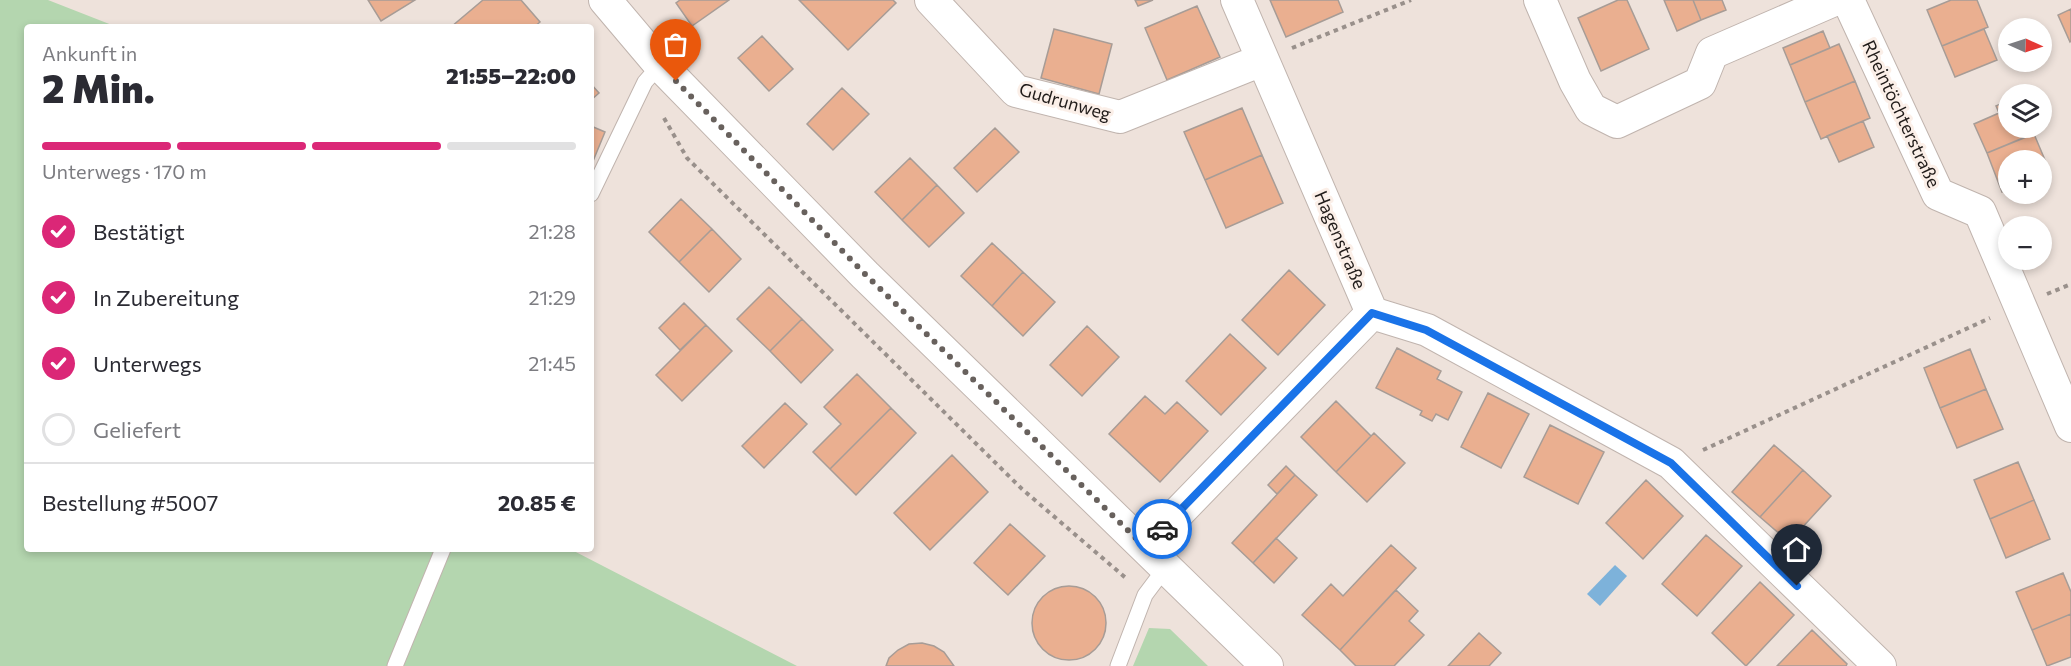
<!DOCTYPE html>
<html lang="de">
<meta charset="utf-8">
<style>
:root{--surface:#fff;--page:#f7f7f7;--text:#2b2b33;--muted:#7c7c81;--line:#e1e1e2;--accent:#db2777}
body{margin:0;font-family:Commissioner,sans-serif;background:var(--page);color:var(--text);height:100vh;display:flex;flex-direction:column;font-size:22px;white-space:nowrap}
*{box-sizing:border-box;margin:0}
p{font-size:20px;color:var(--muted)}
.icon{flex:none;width:33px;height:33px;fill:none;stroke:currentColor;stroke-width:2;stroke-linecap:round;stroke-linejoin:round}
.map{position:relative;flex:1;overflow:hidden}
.drawer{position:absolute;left:24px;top:24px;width:570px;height:528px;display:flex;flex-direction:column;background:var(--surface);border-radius:6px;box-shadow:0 3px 9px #0003}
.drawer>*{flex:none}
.needle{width:39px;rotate:93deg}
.fabs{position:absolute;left:1998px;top:18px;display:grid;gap:12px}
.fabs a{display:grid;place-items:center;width:54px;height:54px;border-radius:50%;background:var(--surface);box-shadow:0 3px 9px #0003;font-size:30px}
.pin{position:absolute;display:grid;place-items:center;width:51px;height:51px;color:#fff;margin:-62px -26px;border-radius:50% 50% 50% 0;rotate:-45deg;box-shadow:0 0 6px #0007}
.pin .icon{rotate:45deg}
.courier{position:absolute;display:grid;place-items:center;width:60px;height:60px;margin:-30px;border:4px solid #1a73e8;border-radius:50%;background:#fff;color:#222;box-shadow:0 2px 8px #0007}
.overview em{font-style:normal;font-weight:800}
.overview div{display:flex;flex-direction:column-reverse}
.overview{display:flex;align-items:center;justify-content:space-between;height:102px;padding:0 18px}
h1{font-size:39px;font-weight:800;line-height:45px}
.bar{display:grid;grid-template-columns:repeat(4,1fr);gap:9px 6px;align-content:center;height:72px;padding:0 18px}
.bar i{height:8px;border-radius:4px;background:var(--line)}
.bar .selected{background:var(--accent)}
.bar p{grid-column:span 4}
.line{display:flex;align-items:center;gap:15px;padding:0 18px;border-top:2px solid var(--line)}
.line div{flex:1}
ol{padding:0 18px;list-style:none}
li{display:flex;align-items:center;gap:18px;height:66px}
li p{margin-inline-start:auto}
li .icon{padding:6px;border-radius:50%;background:var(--accent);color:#fff;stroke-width:4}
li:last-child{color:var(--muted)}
li i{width:33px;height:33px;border:3px solid var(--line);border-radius:50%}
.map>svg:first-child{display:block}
.green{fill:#b4d6af}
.water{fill:#7db2da}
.building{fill:#eaaf90;stroke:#a79c96;stroke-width:1.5}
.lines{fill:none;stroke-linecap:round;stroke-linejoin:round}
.service-casing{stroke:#c0b4ae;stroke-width:17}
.minor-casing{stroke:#c0b4ae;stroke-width:34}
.path{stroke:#99908b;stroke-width:4;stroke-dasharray:4.5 4.5;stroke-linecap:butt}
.service{stroke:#fff;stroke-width:15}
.minor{stroke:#fff;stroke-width:32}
.done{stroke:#68615d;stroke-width:6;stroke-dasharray:0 10.8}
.route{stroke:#1a73e8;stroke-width:8}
.labels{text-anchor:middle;stroke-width:6;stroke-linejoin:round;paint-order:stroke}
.street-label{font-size:18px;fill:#201b19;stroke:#fbefe8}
</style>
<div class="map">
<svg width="2071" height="666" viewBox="0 0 2071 666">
<rect width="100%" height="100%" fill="#eee2db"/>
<!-- green -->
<path class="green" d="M0 0H48L117 27H27V549H570L797 666H0Z
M1149 628 1170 629 1208 666H1133Z"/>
<!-- water -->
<path class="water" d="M1615 565 1627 576 1600 606 1587 594Z"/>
<!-- building -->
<path class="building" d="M368 0H415L381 21Z
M483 0H521L540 22 534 27H451Z
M680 0H729L692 26 676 3Z
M799 0H893L896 3 848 50Z
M1135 0H1153L1138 6Z
M1270 0H1338L1343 12 1286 37Z
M1618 0H1627L1649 49 1601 71 1578 18Z
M1664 0H1693L1701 20 1677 31Z
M1693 0H1722L1726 10 1701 20Z
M1951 0H1977L1988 27 1942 46 1927 10Z
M1197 6 1220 57 1167 80 1145 28Z
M2071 9V41L2070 42 2058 15Z
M1054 29 1112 44 1099 94 1041 78Z
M1984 29 1997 60 1955 77 1942 46Z
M1823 31 1830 48 1790 65 1783 48Z
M762 36 793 69 769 91 738 58Z
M1839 44 1855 81 1805 102 1790 65Z
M1855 81 1870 118 1821 139 1805 102Z
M591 84 599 93 591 100Z
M842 88 869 114 833 150 807 124Z
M2008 101V128H2035L2037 132 1987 153 1974 124 1999 113 1996 106Z
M1242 108 1262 155 1205 180 1184 132Z
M1863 121 1874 147 1839 162 1827 136Z
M591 126 605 132 591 166Z
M995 128 1019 152 977 192 954 168Z
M2034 134 2050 172 2042 176V160H2008V190L2002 192 1987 153Z
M1262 155 1283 203 1226 228 1205 180Z
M910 158 937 185 902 220 875 192Z
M937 185 964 213 929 247 902 220Z
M681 199 712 229 679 262 649 232Z
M712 229 741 259 709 292 679 262Z
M992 243 1023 272 992 306 961 276Z
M1289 270 1325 305 1278 355 1242 320Z
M1023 272 1055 302 1023 336 992 306Z
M769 287 802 319 770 351 737 319Z
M684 303 706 325 680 350 659 328Z
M802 319 833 350 801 383 770 351Z
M706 325 732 351 682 401 656 375Z
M1087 326 1119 357 1082 396 1050 365Z
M1230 334 1266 368 1221 415 1186 381Z
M1397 348 1441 371 1437 379 1462 392 1448 420 1436 414 1432 421 1420 415 1422 411 1376 388Z
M1970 349 1986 389 1940 408 1924 368Z
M857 374 891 408 830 469 813 452 841 424 824 407Z
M1986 389 2003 429 1957 448 1940 408Z
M1488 393 1529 414 1501 468 1461 447Z
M1145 396 1165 414 1177 402 1208 431 1160 482 1109 434Z
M1336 401 1371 436 1336 472 1301 437Z
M785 403 807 424 764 468 742 446Z
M891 408 916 433 856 495 830 469Z
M1550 425 1604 452 1578 504 1524 477Z
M1374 433 1405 463 1367 502 1336 472Z
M1774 445 1803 470 1760 517 1732 492Z
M952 455 988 492 930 550 894 513Z
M2018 462 2034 500 1990 519 1974 480Z
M1286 466 1295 475 1277 494 1268 485Z
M1803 470 1831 496 1789 542 1760 517Z
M1295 475 1317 495 1253 563 1232 543Z
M1646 480 1683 516 1643 559 1606 523Z
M2034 500 2050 539 2006 558 1990 519Z
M1010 524 1045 556 1008 595 974 563Z
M1706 535 1742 566 1697 616 1662 584Z
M1276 538 1297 558 1274 583 1253 563Z
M1391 545 1416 568 1340 650 1302 615 1331 584 1343 596Z
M2063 573 2071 592V614L2032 630 2016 592Z
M1760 582 1794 615 1746 666 1712 633Z
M1032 623a37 37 0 1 1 74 0a37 37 0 1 1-74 0Z
M1396 590 1418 611 1409 621 1424 635 1394 666H1356L1340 650Z
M2071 614V657L2047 666 2032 630Z
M1812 630 1847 664 1846 666H1777Z
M1479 633 1501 653 1489 666H1448Z
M922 643 934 646 944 652 954 666H886L889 658 898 650 909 644Z"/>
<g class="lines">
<!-- service casing -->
<g class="service-casing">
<path id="service" d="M591 194 645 82 660 65
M395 666 443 549
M1118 666 1145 595 1166 567"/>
</g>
<!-- minor casing -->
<g class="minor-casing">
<path id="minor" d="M605 0 660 65 865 275 1267 666
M931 0 1016 91 1120 117 1262 60
M1540 0 1575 81 1591 109 1617 122 1700 83 1712 53 1834 0
M1848 0 1938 194 1980 212 2071 426
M1372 313 1427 330 1671 463 1880 666
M1145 547 1372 313 1237 0"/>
</g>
<!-- path -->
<path class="path" d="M1292 48 1411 0
M664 118 687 158 1022 489 1127 579
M2047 294 2071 284
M1703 450 1990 318"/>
<!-- service -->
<use href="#service" class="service"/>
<!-- minor -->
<use href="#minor" class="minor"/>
</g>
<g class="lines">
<!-- done -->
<path class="done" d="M676 81 866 275 1145 547 1162 529"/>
<!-- route -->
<path class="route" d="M1162 529 1372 313 1426 330 1671 463 1797 586"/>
</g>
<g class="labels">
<!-- street labels -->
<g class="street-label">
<text transform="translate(1065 102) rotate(16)" y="6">Gudrunweg</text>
<text transform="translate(1901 114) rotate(65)" y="6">Rheintöchterstraße</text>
<text transform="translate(1340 240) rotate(67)" y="6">Hagenstraße</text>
</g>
</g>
</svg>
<div class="fabs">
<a><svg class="needle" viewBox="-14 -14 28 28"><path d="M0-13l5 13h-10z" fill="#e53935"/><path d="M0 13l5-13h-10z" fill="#7c7c81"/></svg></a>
<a><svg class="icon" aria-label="layers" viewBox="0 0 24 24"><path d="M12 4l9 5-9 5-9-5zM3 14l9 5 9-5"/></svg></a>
<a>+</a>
<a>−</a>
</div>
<div class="pin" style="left:676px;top:81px;background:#ea580c"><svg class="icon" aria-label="bag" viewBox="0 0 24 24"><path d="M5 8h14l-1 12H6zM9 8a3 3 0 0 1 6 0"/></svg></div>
<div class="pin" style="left:1797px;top:586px;background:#1f2937"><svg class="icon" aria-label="home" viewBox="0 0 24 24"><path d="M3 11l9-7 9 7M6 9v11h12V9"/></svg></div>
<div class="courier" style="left:1162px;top:529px"><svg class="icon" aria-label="car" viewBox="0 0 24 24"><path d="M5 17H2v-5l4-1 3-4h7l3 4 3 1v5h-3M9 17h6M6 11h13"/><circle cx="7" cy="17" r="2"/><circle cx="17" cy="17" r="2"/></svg></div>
<section class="drawer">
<div class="overview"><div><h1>2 Min.</h1><p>Ankunft in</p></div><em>21:55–22:00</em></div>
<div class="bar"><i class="selected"></i><i class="selected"></i><i class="selected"></i><i></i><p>Unterwegs · 170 m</p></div>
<ol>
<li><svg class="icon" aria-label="check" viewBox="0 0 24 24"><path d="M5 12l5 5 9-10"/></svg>Bestätigt<p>21:28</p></li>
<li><svg class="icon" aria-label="check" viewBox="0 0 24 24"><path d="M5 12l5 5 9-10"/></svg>In Zubereitung<p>21:29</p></li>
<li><svg class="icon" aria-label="check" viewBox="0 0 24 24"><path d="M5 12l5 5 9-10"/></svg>Unterwegs<p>21:45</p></li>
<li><i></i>Geliefert</li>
</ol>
<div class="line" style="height:78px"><div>Bestellung #5007</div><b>20.85 €</b></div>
</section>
</div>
